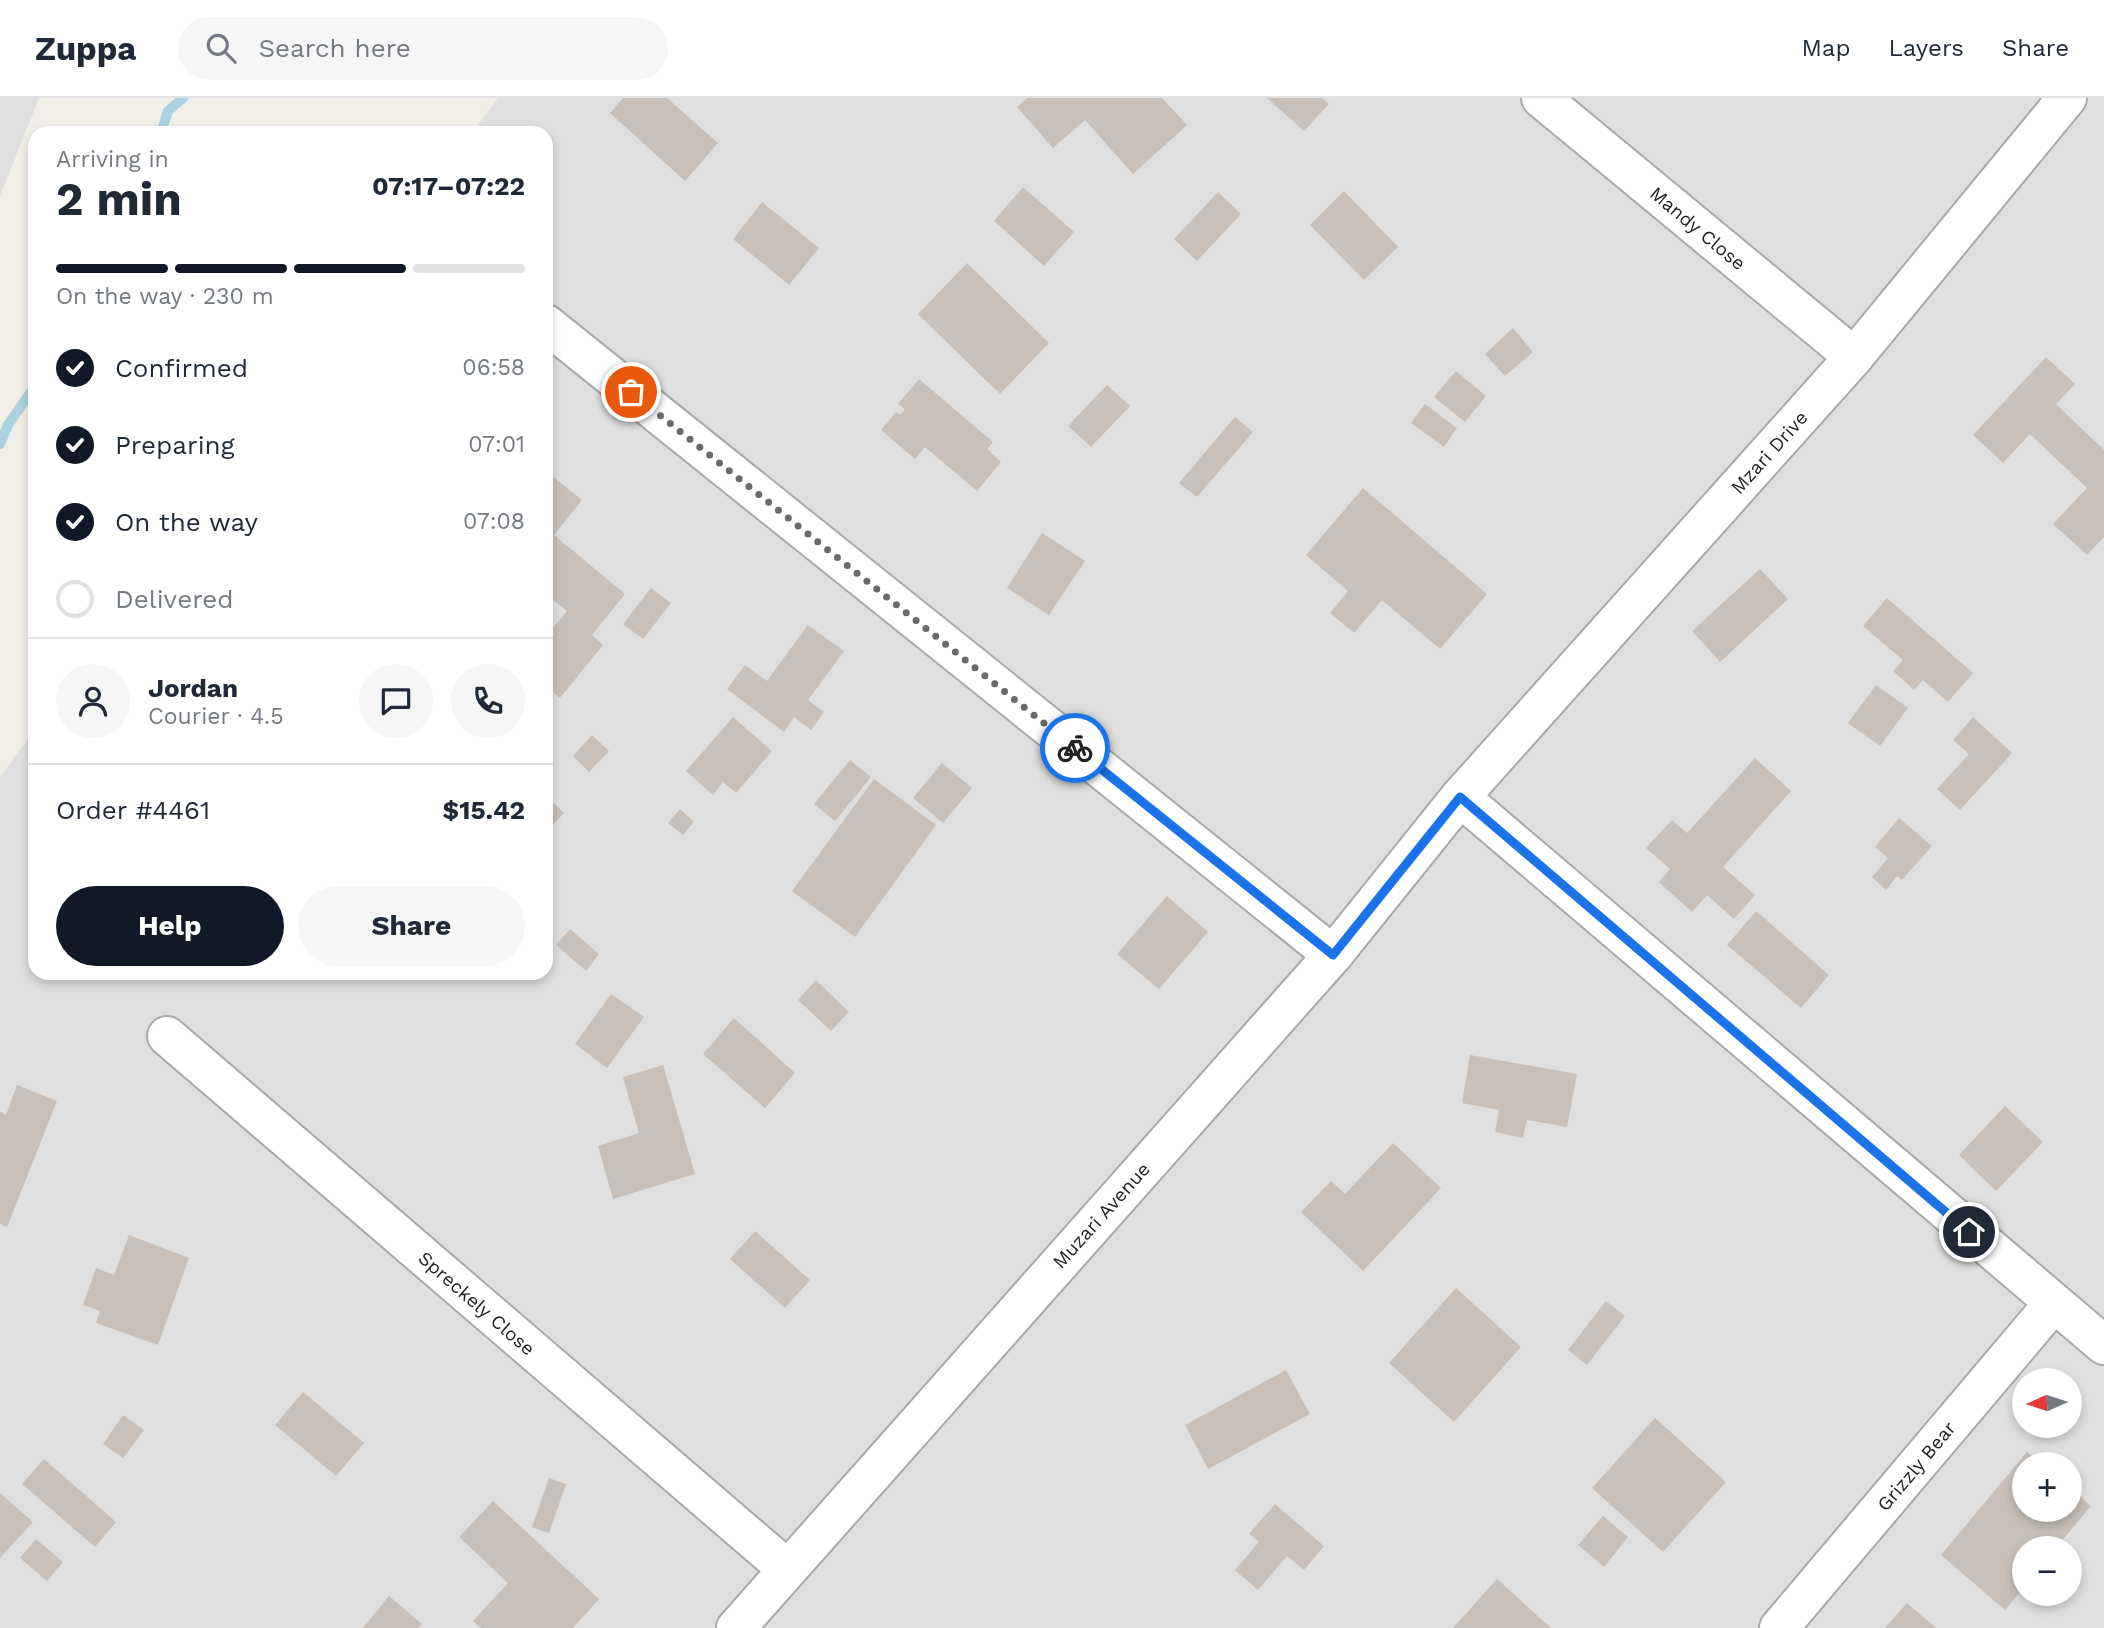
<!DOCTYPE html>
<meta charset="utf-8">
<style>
:root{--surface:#fff;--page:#f6f6f7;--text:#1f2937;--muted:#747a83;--line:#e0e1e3;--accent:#111827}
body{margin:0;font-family:"Work Sans",sans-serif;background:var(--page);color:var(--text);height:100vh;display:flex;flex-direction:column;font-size:26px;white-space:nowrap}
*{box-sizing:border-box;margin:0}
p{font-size:23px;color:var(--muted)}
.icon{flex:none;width:38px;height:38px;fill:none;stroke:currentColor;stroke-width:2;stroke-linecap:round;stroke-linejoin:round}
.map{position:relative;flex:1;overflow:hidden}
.sheet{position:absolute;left:28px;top:28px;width:525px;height:854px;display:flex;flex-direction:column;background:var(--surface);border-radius:21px;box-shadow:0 4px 10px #0003}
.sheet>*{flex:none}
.needle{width:46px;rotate:267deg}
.fabs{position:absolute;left:2012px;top:1270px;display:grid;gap:14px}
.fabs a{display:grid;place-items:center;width:70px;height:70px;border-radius:50%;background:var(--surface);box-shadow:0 4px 10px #0003;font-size:35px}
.pin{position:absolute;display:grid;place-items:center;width:60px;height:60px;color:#fff;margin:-30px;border:4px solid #fff;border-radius:50%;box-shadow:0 2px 7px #0007}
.courier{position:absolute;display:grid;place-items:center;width:70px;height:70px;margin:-35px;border:5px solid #1a73e8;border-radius:50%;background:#fff;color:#222;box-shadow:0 2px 9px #0007}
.headline em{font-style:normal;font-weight:700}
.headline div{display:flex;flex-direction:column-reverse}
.headline{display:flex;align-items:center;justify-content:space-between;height:119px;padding:0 28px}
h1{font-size:46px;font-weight:700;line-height:52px}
.bar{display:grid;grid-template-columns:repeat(4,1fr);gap:10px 7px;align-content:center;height:84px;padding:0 28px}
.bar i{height:9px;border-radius:5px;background:var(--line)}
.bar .current{background:var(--accent)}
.bar p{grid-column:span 4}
.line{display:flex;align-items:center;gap:18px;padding:0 28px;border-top:2px solid var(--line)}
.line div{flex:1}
.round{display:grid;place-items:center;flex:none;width:74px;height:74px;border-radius:37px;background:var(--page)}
ol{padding:0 28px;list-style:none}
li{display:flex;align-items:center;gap:21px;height:77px}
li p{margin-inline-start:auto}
li .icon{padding:7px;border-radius:50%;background:var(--accent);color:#fff;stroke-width:4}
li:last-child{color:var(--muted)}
li i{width:38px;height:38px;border:4px solid var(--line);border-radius:50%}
.button{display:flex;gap:14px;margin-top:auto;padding:14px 28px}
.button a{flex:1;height:80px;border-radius:42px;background:var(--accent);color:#fff;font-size:28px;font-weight:700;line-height:80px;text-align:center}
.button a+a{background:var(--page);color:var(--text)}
header{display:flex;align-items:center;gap:42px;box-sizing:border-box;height:98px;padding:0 35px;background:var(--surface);border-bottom:2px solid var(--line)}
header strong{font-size:33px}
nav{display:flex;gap:38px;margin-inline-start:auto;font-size:24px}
.search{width:490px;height:63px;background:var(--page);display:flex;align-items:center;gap:18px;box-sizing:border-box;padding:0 24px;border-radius:38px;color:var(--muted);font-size:26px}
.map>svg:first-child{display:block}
.residential{fill:#e0dfdf;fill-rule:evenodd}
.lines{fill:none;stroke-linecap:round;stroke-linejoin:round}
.stream{stroke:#aad3df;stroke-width:10}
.building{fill:#c7bfb8}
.minor-casing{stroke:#a9a9a9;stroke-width:42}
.tertiary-casing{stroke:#a9a9a9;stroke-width:42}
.minor{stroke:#fff;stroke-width:38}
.tertiary{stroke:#fff;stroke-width:38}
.done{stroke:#6b6a68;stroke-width:7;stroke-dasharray:0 12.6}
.route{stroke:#1a73e8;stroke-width:9}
.labels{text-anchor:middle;stroke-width:5;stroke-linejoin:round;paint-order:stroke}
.street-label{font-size:19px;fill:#222;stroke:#fff}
</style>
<header>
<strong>Zuppa</strong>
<div class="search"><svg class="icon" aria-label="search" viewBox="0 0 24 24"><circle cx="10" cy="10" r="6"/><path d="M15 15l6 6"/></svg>Search here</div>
<nav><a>Map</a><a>Layers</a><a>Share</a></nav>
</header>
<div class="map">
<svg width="2104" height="1530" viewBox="0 0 2104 1530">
<rect width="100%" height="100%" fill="#f2efe9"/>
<!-- residential -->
<path class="residential" d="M0 0H39L0 98Z
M498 0H2104V1530H0V679L35 631V875H546V35H472ZM2025 1283H2070V1328H2025ZM2025 1367H2070V1412H2025ZM2025 1451H2070V1496H2025Z"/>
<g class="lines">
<!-- stream -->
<path class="stream" d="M161 35 168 13 183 0
M0 346 8 327 35 288"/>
</g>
<!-- building -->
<path class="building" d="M623 0H667L718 45 685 83 610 15Z
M1027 0H1162L1187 27 1133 76 1085 22 1053 50 1017 9Z
M1267 0H1322L1329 6 1304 33Z
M1023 89 1074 134 1044 168 994 123Z
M1344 93 1398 149 1364 182 1310 127Z
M1218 94 1241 116 1197 163 1174 141Z
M762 104 819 150 789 187 733 141Z
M967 165 1049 245 1000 296 918 216Z
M1513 230 1533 254 1505 278 1485 256Z
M2046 259 2075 286 2056 306 2104 352V439L2087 457 2053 426 2087 390 2030 336 2003 365 1973 337Z
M1456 273 1486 298 1465 324 1434 299Z
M919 281 993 344 987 351 1001 364 977 393 925 349 915 361 881 332 896 314 900 317 905 311 898 306Z
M1107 287 1130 308 1091 349 1068 328Z
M1425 306 1457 330 1444 349 1411 325Z
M1235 319 1253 334 1197 399 1179 385Z
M546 373 582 402 554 437 625 496 592 537 603 547 560 600 546 588V538L567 513 546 496Z
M1363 390 1487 496 1440 551 1382 502 1354 535 1330 515 1348 493 1306 457Z
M1042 435 1085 463 1049 517 1007 490Z
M1760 471 1788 501 1720 564 1692 533Z
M651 490 671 505 643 541 623 526Z
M1887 500 1973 575 1948 604 1923 582 1914 592 1893 573 1903 562 1863 528Z
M808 527 844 553 808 602 824 614 811 632 794 619 784 634 727 591 745 567 767 583Z
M1876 587 1908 610 1880 648 1848 625Z
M733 619 772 653 736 695 723 684 713 697 686 673Z
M1973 619 2012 655 1960 712 1937 691 1969 656 1953 642Z
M592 637 609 653 589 674 573 658Z
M1755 660 1791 693 1723 769 1755 797 1734 821 1707 797 1692 814 1659 784 1670 771 1646 750 1672 722 1687 735Z
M850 662 871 679 835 723 814 706Z
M942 665 972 690 943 725 913 700Z
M874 681 936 727 855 839 792 793Z
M551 702 564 715 551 729 546 724V707Z
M680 711 694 724 683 737 668 725Z
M1899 720 1932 748 1902 782 1897 778 1886 792 1872 779 1888 760 1875 749Z
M1167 798 1208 834 1159 891 1117 856Z
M1756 813 1829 877 1801 910 1727 847Z
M570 831 599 856 586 873 556 847Z
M816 882 849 914 831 933 798 902Z
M611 896 644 919 607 970 575 946Z
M734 920 795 975 765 1010 703 956Z
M1470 957 1577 976 1567 1029 1527 1022 1523 1040 1495 1034 1499 1012 1462 1005Z
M663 967 695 1076 613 1101 598 1048 639 1035 623 979Z
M17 987 57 1003 7 1129 0 1126V1014L6 1017Z
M2005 1008 2043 1044 1996 1093 1959 1057Z
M1393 1045 1441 1090 1363 1173 1301 1114 1331 1083 1345 1096Z
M755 1133 810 1182 785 1210 730 1161Z
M129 1137 189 1160 158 1247 96 1225 100 1213 83 1207 96 1170 114 1177Z
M1456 1190 1521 1249 1454 1324 1389 1265Z
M1606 1203 1625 1218 1587 1267 1568 1252Z
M1286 1272 1310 1316 1208 1371 1185 1327Z
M303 1294 364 1345 336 1378 275 1327Z
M123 1317 144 1332 123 1360 103 1346Z
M1655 1320 1726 1384 1663 1454 1592 1390Z
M2027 1354 2042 1367H2025V1412H2070V1390L2091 1408 2055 1451H2025V1488L2005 1512 1941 1457Z
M44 1361 116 1424 95 1449 22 1386Z
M549 1380 566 1386 549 1435 532 1429Z
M0 1395 33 1424 0 1460Z
M493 1403 599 1501 573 1530H481L473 1523 508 1485 459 1439Z
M1275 1406 1324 1448 1304 1472 1287 1458 1258 1492 1235 1472 1259 1444 1249 1436Z
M1603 1418 1628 1439 1604 1469 1578 1447Z
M36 1441 63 1464 47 1483 20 1460Z
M1497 1481 1551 1530H1453Z
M389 1498 422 1526 418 1530H363Z
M1907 1505 1936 1530H1885Z"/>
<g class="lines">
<!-- minor casing -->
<g class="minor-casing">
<path id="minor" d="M1541 0 1854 259
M546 226 1333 857
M1460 699 2104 1247
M167 938 787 1471
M1779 1530 2053 1206"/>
</g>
<!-- tertiary casing -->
<g class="tertiary-casing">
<path id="tertiary" d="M736 1530 1333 857 1460 699 1854 259 2067 0"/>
</g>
<!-- minor -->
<use href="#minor" class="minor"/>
<!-- tertiary -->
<use href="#tertiary" class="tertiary"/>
</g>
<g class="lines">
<!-- done -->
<path class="done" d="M631 294 1075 650"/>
<!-- route -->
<path class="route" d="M1075 650 1333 857 1460 699 1969 1134"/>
</g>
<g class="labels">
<!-- street labels -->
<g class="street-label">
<text transform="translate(1698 130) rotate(40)" y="7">Mandy Close</text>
<text transform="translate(1769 354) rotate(-48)" y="7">Mzari Drive</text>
<text transform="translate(1101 1117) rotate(-48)" y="7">Muzari Avenue</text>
<text transform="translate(477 1205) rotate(41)" y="7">Spreckely Close</text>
<text transform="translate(1916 1368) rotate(-50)" y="7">Grizzly Bear</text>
</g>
</g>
</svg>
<div class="fabs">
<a><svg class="needle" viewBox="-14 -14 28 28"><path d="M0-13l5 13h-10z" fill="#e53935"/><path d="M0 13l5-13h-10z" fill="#747a83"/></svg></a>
<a>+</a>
<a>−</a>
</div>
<div class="pin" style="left:631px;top:294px;background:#ea580c"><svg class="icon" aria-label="bag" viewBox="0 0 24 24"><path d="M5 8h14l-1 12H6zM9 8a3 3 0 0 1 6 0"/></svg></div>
<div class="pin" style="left:1969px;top:1134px;background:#1f2937"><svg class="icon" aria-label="home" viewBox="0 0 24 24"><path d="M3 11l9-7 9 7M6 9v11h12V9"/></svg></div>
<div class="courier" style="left:1075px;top:650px"><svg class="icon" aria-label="bike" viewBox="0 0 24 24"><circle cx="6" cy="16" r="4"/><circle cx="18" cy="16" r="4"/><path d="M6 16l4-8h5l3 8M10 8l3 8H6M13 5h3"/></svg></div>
<section class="sheet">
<div class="headline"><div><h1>2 min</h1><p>Arriving in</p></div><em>07:17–07:22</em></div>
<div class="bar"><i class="current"></i><i class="current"></i><i class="current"></i><i></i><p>On the way · 230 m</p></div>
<ol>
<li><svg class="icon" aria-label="check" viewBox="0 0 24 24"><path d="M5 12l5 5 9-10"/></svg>Confirmed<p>06:58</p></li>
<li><svg class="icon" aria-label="check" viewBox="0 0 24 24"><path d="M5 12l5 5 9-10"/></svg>Preparing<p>07:01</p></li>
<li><svg class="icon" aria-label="check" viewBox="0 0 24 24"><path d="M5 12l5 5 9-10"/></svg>On the way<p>07:08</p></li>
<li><i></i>Delivered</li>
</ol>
<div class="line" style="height:126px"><a class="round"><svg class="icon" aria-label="person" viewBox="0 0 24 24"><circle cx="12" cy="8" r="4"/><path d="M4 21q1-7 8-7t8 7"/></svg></a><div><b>Jordan</b><p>Courier · 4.5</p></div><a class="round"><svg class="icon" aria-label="chat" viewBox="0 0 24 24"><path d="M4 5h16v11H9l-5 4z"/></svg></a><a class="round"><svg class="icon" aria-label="phone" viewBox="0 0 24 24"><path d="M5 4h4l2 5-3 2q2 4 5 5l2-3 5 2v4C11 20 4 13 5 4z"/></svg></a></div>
<div class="line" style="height:91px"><div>Order #4461</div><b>$15.42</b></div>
<div class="button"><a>Help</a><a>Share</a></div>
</section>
</div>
